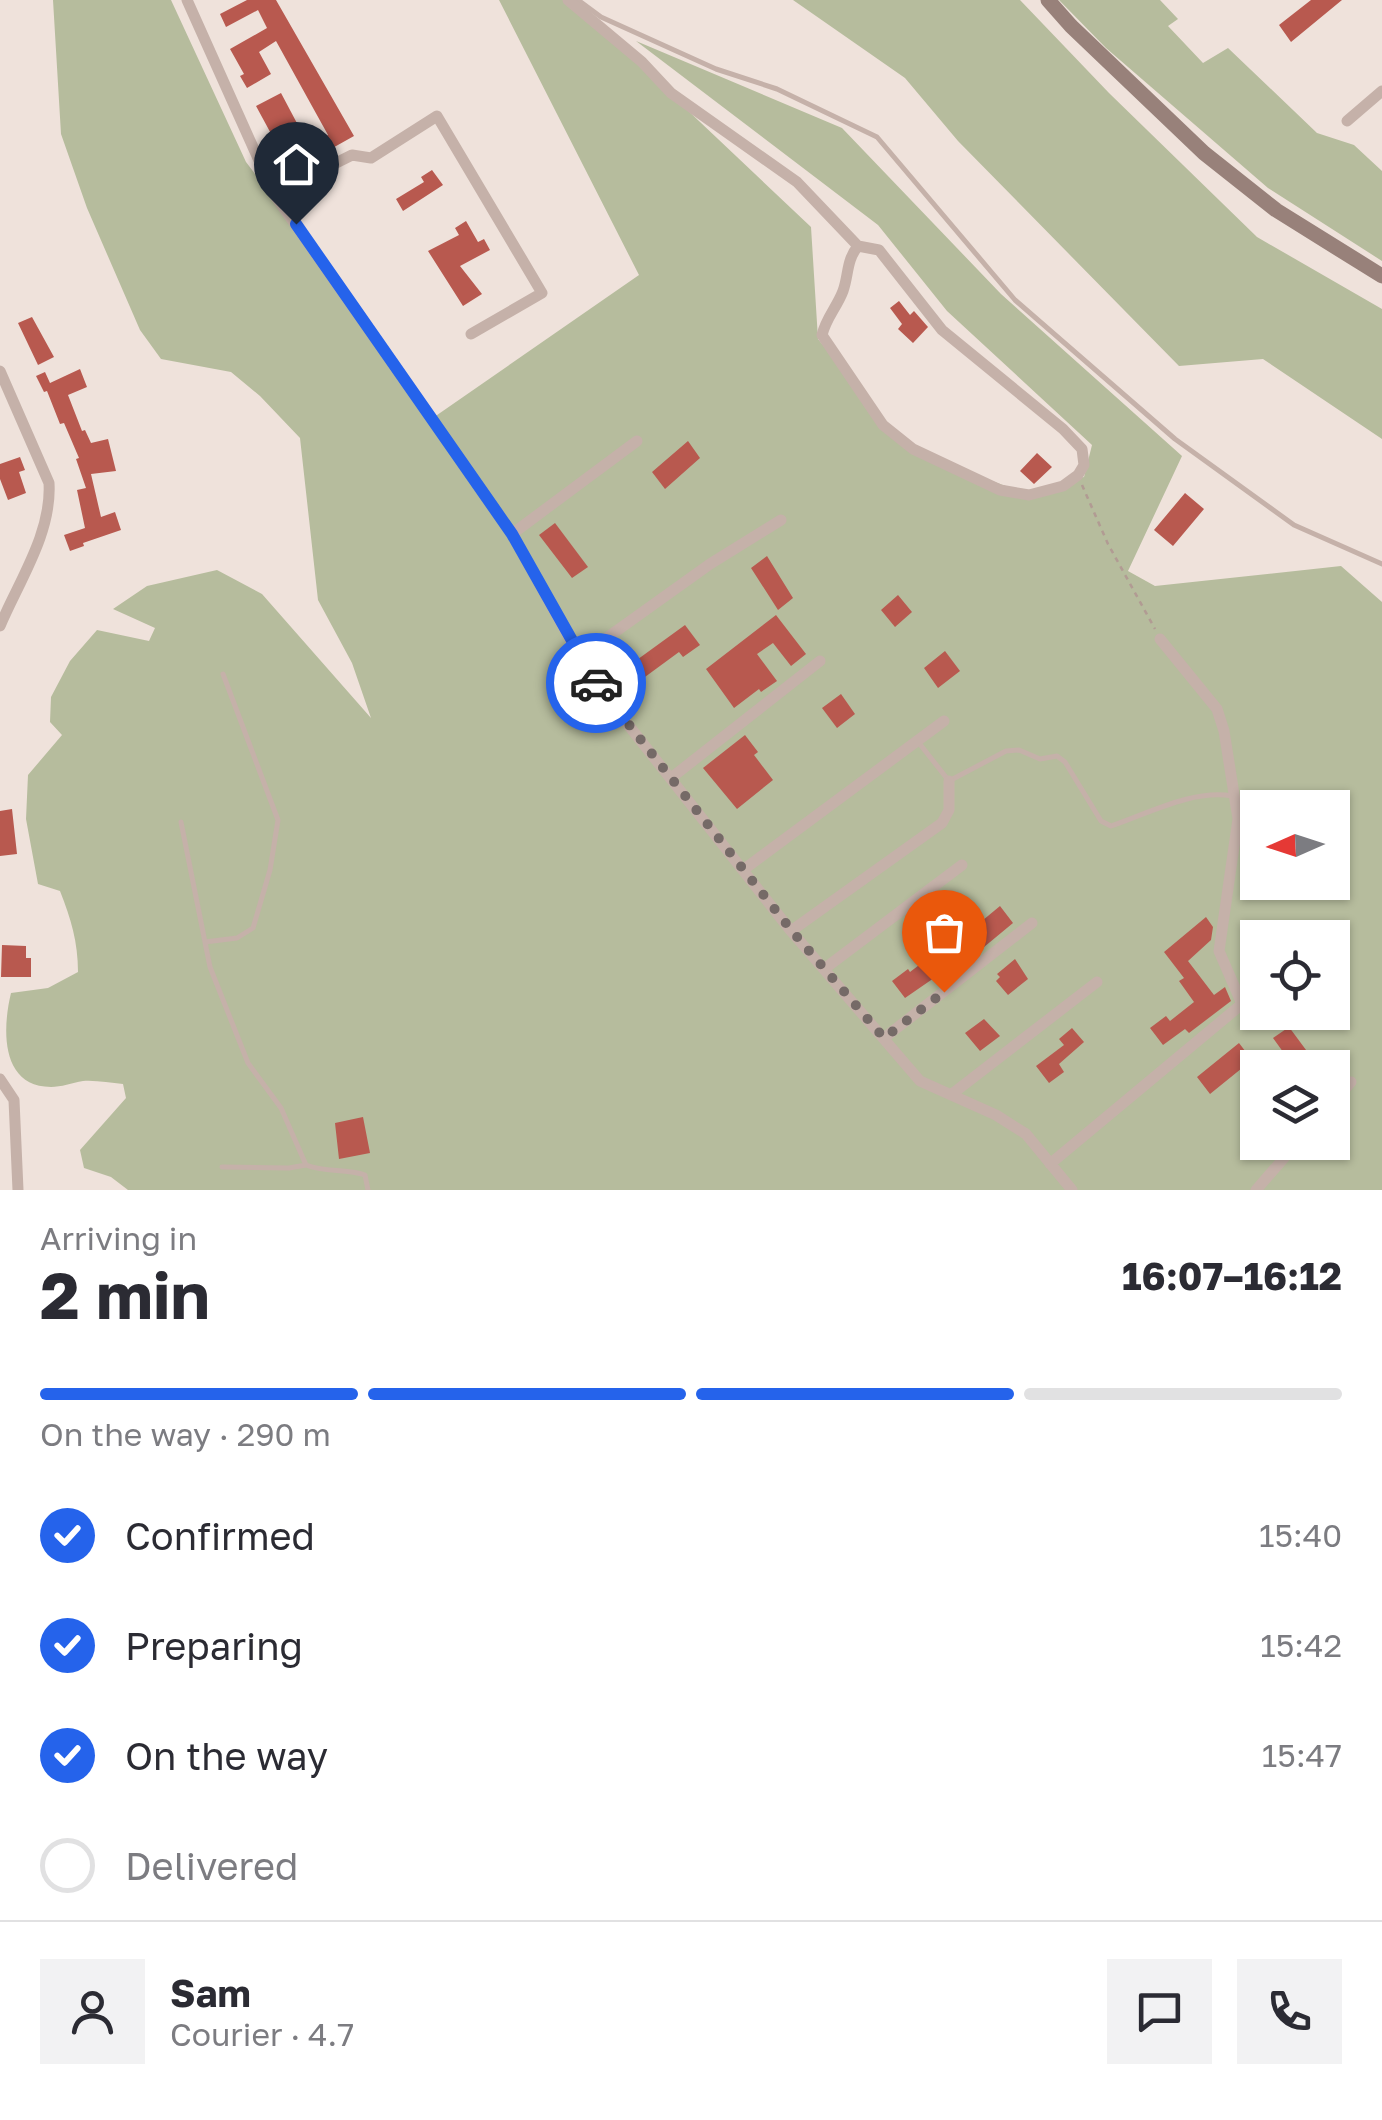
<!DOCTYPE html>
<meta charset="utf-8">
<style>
:root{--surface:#fff;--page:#f2f2f3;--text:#2b2b33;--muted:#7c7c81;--line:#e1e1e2;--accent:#2563eb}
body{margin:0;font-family:"Golos Text",sans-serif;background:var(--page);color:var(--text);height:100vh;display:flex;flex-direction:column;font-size:38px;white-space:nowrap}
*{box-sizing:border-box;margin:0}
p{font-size:32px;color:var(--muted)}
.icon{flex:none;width:55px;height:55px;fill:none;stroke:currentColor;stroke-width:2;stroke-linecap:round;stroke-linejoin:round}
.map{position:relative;height:1190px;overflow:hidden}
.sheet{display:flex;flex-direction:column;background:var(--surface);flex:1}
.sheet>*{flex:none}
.needle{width:65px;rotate:267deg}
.fabs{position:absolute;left:1240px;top:790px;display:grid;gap:20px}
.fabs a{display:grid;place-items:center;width:110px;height:110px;border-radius:0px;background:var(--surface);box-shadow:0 2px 8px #0004;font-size:50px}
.pin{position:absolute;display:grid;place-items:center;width:85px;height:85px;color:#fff;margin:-102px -42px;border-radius:50% 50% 50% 0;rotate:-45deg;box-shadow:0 0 10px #0007}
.pin .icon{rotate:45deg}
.courier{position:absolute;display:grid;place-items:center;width:100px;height:100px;margin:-50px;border:8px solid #2563eb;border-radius:50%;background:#fff;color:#222;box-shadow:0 2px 12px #0007}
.head em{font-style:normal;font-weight:700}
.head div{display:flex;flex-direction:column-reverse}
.head{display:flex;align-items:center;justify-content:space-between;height:170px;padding:0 40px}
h1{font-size:65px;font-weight:700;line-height:75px}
.bar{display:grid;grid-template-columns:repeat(4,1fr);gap:15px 10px;align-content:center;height:120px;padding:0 40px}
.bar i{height:12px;border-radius:8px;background:var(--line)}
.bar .on{background:var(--accent)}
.bar p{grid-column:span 4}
.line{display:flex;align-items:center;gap:25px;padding:0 40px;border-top:2px solid var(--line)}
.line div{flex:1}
.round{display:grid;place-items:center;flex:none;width:105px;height:105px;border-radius:0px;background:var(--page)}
ol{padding:0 40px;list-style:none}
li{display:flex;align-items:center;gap:30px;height:110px}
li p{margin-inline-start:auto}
li .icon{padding:10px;border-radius:50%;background:var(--accent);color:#fff;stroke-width:4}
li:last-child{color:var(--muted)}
li i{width:55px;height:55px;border:5px solid var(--line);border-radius:50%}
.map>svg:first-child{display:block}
.green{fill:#b6bc9d;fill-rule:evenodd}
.building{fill:#b8594f}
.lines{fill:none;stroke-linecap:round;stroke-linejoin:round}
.path{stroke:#b19b93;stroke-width:2.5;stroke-dasharray:5 5;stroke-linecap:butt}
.service{stroke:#c5b1a9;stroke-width:5}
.minor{stroke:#c5b1a9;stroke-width:11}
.secondary{stroke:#98817a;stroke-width:15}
.done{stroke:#756a67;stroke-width:10;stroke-dasharray:0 18}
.route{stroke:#2563eb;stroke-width:12}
</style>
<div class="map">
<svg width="1382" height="1190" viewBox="0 0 1382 1190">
<rect width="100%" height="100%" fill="#efe2db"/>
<!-- green -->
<path class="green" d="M53 0H171L246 162 339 285 427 422 639 275 499 0H571L811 227 818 339 910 451 1022 492 1084 477 1092 445 947 311 878 225 636 41 842 128 1001 294 1182 456 1128 571 1155 586 1341 566 1382 602V1190H128L111 1177 84 1168 80 1150 126 1098 123 1084C110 1083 96 1080 83 1081 72 1083 61 1087 51 1087 1 1087 2 1030 11 993L48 988 78 972C78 942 71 919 60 891L38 884 26 819 28 775 62 735 50 722 51 697 70 661 97 630 149 641 155 628 113 609 147 586 217 570 262 594 371 718 352 663 318 600 300 438 260 396 231 372 161 359 140 330 87 208 61 134ZM1258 808H1332V882H1258ZM1258 938H1332V1012H1258ZM1258 1068H1332V1142H1258Z
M793 0H1020L1109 93 1257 237 1382 309V439L1263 359 1179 366 958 141 905 78Z
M1059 0H1160L1178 19 1168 26 1203 63 1228 48 1317 133 1354 145 1382 171V261L1268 188 1106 48Z"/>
<!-- building -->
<path class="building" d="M247 0H276L354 136 295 169 288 157 328 135 276 41 259 52 271 74 247 88 240 76 244 74 230 49 267 28 258 10 226 27 220 14Z
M1311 0H1342L1291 42 1279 25Z
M281 93 299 127 275 141 256 106Z
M432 170 443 185 403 211 396 199 424 182 421 177Z
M466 221 478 242 484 239 490 250 460 266 482 294 463 306 428 251 459 235 455 228Z
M899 301 910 315 914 311 928 327 913 343 898 329 902 324 890 308Z
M32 317 54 357 38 365 18 323Z
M80 369 87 387 68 395 82 431 85 430 91 443 108 439 116 471 91 474 101 517 115 512 121 530 83 543 84 546 70 551 64 535 85 528 77 490 86 488 76 459 79 458 64 423 60 424 47 391 44 392 36 376 45 372 50 383Z
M688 441 700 458 665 489 652 472Z
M1037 453 1052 467 1034 484 1020 471Z
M20 457 25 470 19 472 26 493 8 500 0 479V464Z
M1185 493 1204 509 1173 546 1154 530Z
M555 523 588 567 572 578 539 535Z
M767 556 793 598 778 610 751 568Z
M898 595 912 612 895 627 881 610Z
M776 615 806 654 791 666 773 643 757 654 777 681 761 692 759 689 734 708 706 669Z
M685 625 700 645 683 657 679 652 634 685 623 670Z
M945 651 960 671 938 688 924 668Z
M841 694 855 714 837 728 822 708Z
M745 735 758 752 754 755 773 780 737 809 703 768Z
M12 809 17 854 0 856V811Z
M954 892 962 905 921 932 912 919Z
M1000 906 1013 923 978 952 976 949 905 998 892 981 908 969 910 972 957 936 959 940Z
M1206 917 1213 927 1211 940 1188 961 1214 995 1225 987 1231 1001 1189 1033 1185 1029 1163 1045 1150 1028 1166 1016 1170 1021 1194 1002 1179 981 1184 978 1164 952Z
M2 945 26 946V958H31V977H1Z
M1015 959 1028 979 1008 995 996 981 1000 977 997 974Z
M984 1019 1000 1036 980 1051 965 1033Z
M1289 1027 1309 1054 1322 1068H1298L1286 1056 1273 1038Z
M1072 1028 1084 1042 1059 1064 1064 1072 1049 1083 1036 1066 1064 1045 1059 1039Z
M1239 1043 1252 1060 1210 1094 1197 1077Z
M363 1117 370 1153 339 1159 335 1123Z"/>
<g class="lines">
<!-- path -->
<path class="path" d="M1082 485 1108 544 1155 629"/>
<!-- service -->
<path class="service" d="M578 0 601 17 716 69 777 89 877 137 1015 300 1175 439 1294 525 1382 564
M919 743 949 781 1006 751 1019 750 1040 759 1057 756 1065 762 1101 821 1111 826C1147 814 1193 789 1232 796
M181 822 210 967 248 1063 281 1108 306 1165C325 1173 346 1168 365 1175L368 1190
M205 942 237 938 253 928 270 870 278 820 223 674
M222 1167 289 1168 306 1165"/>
<!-- minor -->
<path class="minor" d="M187 0 274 194 512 534 592 679 791 931 920 1081 996 1115 1026 1134 1072 1190
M568 0 642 62 671 93 797 182 858 246 879 250 942 330 1063 429 1082 449 1084 465 1078 475 1063 486 1029 495 1000 490 913 449 883 425 822 335C826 318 837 307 843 291 849 274 846 261 858 246
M1347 121 1382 91
M274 194 352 155 371 158 437 116 542 293 471 334
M0 371 49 483C52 533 19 581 0 626
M512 534 637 441
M580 657 710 564 781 520
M671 778 820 661
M743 870 944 721
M791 931 942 823 949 810V781
M824 969 962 865
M884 1038 1032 923
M0 1079 14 1100 18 1190
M952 1094 1097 982
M1332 1104 1351 1082
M1050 1164 1242 1004 1219 951 1238 819 1224 731 1217 709 1160 639
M1256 1190 1298 1142"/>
<!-- secondary -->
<path class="secondary" d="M1048 0 1071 26 1204 153 1276 210 1382 276"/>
</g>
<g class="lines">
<!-- done -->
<path class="done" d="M596 683 792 931 884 1038 944 992"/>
<!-- route -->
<path class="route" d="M296 224 512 534 596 683"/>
</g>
</svg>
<div class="fabs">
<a><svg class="needle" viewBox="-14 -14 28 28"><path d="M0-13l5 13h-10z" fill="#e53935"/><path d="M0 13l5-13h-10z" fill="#7c7c81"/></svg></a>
<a><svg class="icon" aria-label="locate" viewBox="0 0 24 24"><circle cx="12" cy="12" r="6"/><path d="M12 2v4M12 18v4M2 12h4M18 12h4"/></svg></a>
<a><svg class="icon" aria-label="layers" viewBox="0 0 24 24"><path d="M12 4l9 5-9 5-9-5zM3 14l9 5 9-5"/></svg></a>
</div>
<div class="pin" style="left:944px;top:992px;background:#ea580c"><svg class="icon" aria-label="bag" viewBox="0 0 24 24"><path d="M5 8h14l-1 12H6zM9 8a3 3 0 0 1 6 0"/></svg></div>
<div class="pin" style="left:296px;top:224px;background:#1f2937"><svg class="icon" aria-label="home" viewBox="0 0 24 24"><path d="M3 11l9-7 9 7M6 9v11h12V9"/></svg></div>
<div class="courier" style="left:596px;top:683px"><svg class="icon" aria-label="car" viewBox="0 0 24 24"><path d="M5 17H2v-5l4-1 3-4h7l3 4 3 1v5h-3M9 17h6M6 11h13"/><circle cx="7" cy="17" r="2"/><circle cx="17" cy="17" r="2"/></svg></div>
</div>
<section class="sheet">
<div class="head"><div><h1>2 min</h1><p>Arriving in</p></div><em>16:07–16:12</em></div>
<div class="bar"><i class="on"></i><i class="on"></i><i class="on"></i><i></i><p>On the way · 290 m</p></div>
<ol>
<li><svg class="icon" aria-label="check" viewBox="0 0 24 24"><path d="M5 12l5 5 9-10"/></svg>Confirmed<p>15:40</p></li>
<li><svg class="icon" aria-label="check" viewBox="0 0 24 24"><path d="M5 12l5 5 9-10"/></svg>Preparing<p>15:42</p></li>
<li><svg class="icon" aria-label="check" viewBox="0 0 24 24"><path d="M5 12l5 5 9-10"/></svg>On the way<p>15:47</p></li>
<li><i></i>Delivered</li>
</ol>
<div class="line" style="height:180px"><a class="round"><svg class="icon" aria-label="person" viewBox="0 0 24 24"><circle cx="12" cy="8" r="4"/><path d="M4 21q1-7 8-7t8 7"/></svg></a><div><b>Sam</b><p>Courier · 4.7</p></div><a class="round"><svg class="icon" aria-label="chat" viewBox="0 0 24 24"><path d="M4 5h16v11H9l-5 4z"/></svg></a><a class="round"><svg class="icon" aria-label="phone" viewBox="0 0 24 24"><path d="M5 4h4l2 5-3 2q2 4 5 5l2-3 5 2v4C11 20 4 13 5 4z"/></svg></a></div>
</section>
